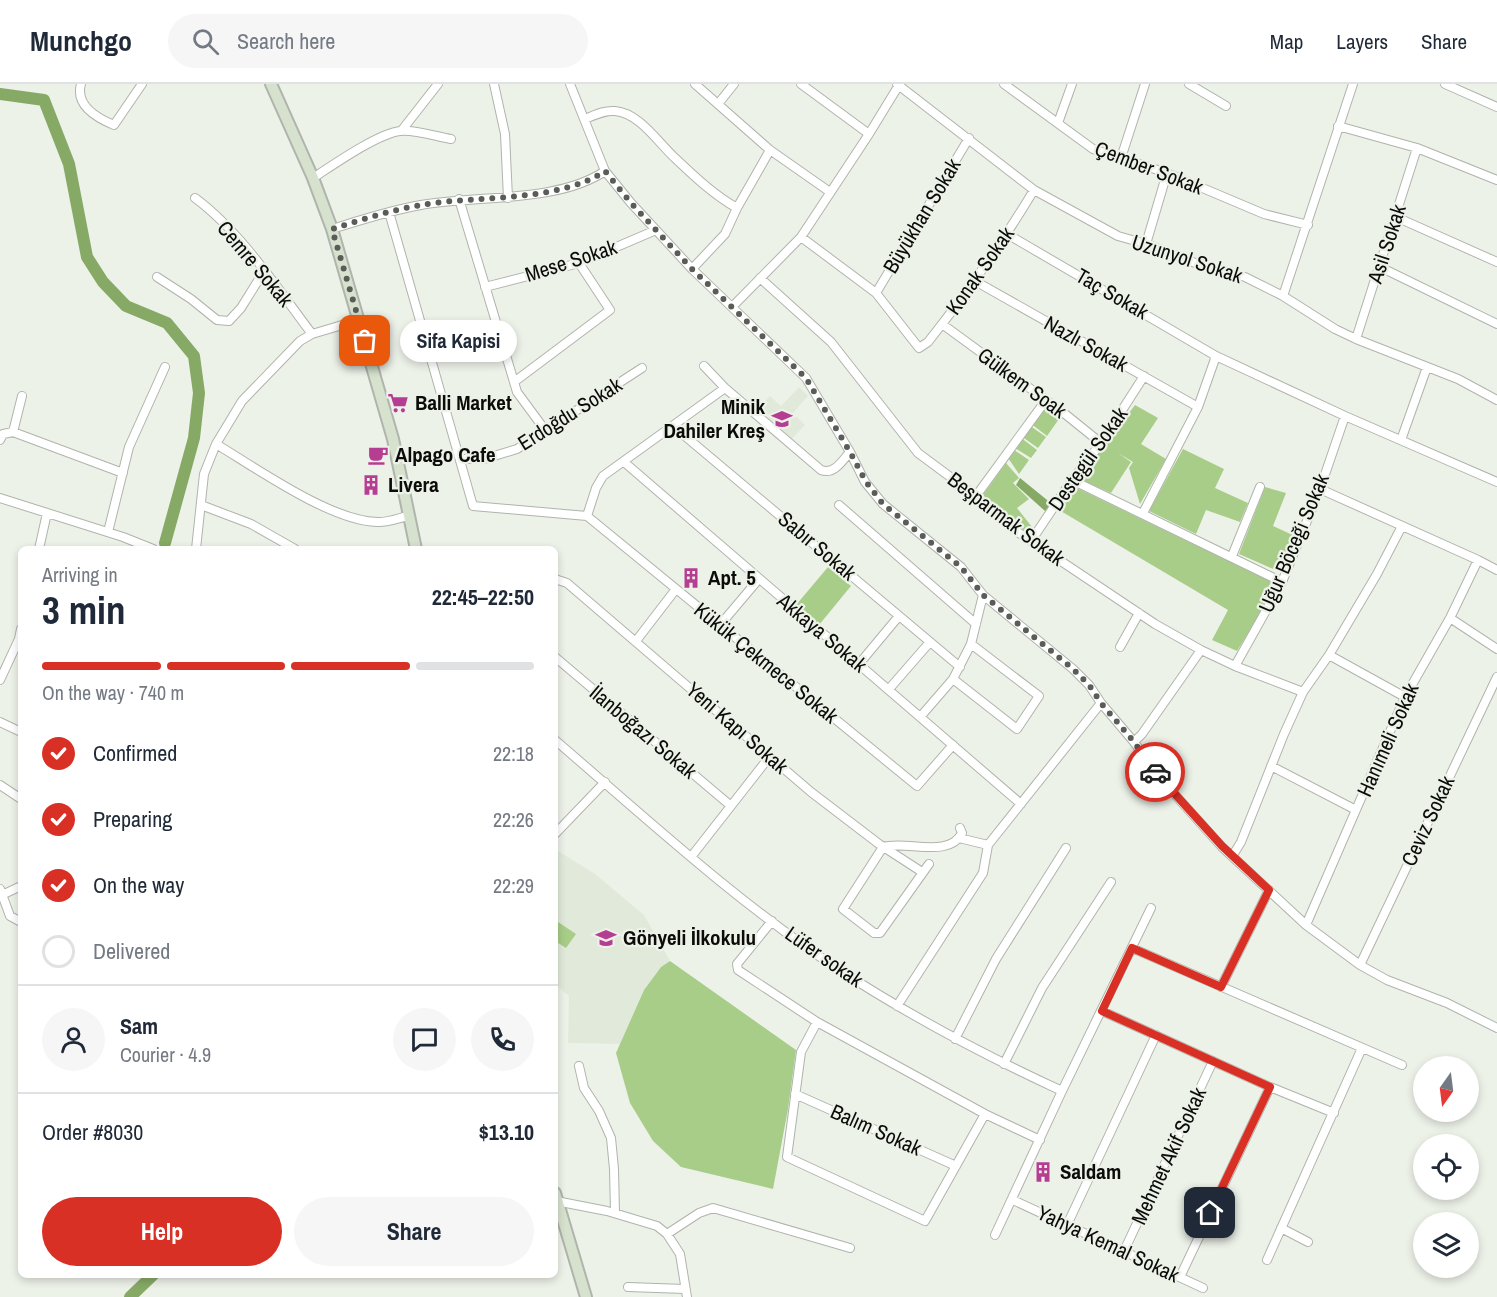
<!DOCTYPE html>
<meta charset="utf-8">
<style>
:root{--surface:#fff;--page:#f6f6f7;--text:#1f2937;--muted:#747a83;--line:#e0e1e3;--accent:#d93025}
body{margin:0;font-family:"Archivo Narrow",sans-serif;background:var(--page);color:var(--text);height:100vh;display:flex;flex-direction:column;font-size:22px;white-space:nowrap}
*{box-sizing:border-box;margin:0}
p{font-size:20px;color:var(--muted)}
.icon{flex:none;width:33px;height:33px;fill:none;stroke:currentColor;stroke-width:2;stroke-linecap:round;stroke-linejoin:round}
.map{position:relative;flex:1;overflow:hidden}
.details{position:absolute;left:18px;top:462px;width:540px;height:732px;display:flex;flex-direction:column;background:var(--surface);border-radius:9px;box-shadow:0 3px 9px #0003}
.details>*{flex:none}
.needle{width:39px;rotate:194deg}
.tools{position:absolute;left:1413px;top:972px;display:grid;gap:12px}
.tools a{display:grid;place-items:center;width:66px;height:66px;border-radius:50%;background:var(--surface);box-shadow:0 3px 9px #0003;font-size:30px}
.pin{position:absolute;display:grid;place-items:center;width:51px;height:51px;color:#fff;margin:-26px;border-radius:12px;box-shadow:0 3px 9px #0006}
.courier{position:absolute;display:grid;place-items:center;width:60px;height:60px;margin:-30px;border:4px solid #d93025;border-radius:50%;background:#fff;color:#222;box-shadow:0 2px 8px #0007}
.bubble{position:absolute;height:42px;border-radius:21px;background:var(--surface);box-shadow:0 3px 9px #0003;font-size:20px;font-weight:700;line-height:42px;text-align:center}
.head em{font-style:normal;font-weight:700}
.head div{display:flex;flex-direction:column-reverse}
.head{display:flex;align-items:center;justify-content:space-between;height:102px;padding:0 24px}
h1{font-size:39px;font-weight:700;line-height:45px}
.bar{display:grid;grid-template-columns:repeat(4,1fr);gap:9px 6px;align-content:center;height:72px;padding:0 24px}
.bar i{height:8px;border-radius:4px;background:var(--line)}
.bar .current{background:var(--accent)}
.bar p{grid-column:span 4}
.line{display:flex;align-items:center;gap:15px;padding:0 24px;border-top:2px solid var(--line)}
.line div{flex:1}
.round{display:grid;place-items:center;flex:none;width:63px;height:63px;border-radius:32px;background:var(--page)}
ol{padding:0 24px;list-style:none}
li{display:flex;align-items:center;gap:18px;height:66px}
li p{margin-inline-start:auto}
li .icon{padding:6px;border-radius:50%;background:var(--accent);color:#fff;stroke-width:4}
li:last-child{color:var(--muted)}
li i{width:33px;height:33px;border:3px solid var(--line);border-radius:50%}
.action{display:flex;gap:12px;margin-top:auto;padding:12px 24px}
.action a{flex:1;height:69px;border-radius:36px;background:var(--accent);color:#fff;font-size:24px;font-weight:700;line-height:69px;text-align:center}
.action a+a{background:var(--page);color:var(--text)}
header{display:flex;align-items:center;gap:36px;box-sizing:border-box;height:84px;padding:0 30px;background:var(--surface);border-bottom:2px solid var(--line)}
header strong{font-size:28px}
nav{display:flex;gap:33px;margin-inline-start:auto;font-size:21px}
.search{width:420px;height:54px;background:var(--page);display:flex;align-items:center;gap:15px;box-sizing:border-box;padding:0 21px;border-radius:33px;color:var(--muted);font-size:22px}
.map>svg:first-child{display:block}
.built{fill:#e1eada}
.green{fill:#a8cd88}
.water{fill:#86aa66}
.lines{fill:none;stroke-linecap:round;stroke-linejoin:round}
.river{stroke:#86aa66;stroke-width:12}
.minor-casing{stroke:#afb4ac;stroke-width:10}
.secondary-casing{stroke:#afb4ac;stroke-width:14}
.minor{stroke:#fff;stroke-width:8}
.secondary{stroke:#d7e2ce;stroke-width:10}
.done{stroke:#5a5c57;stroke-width:6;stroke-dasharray:0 10.8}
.route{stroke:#d93025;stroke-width:8}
.labels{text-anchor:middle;stroke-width:4.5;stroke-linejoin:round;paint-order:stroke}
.street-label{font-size:21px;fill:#0b0c09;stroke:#edf2e9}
.poi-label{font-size:21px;font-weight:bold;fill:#0b0c09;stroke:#edf2e9;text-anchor:start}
</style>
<header>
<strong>Munchgo</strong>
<div class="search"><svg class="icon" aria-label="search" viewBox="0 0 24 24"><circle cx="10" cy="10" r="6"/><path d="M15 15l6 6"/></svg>Search here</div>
<nav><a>Map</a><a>Layers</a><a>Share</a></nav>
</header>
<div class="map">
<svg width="1497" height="1213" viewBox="0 0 1497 1213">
<rect width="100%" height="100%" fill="#edf2e9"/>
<!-- built -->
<path class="built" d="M799 303 808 312 793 329 805 341 789 358 756 327 770 312 781 322Z
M555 765 595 790 644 831 670 877 661 883 644 906 620 960 568 959 569 912 555 900Z"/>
<!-- green -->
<path class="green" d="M1135 321 1158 334 1141 360 1166 375 1140 420 1129 384 1133 378 1118 369 1131 378 1111 409 1079 395Z
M1043 322 1059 335 1047 352 1030 339Z
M1029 341 1046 353 1038 364 1021 352Z
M1020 353 1037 366 1031 374 1013 363Z
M1011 364 1029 376 1019 390 1006 371Z
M1183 365 1224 385 1215 404 1248 419 1240 438 1206 426 1196 450 1149 427Z
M1006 379 1019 394 1013 399 1029 415 1017 424 1032 443 1027 449 983 411Z
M1075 403 1278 501 1237 567 1212 556 1228 526 1059 426Z
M1265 403 1286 409 1273 442 1295 452 1280 488 1239 470Z
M828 483 851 502 819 541 796 521Z
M558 838 576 850 566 864 555 857V843Z
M670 877 796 966 788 1025 773 1105 681 1083 653 1057 630 1019 616 969 644 906 661 883Z"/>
<!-- water -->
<path class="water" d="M1020 394 1052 420 1045 427 1016 401Z"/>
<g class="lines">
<!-- river -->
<path class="river" d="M0 10 44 16 69 80 87 173 103 198 126 222 167 239 194 272 199 309 194 354 165 459
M130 1213 153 1191"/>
<!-- minor casing -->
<g class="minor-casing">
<path id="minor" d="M81 0C75 21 97 34 114 41L142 0
M494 0 505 50 508 114
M570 0 605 87 631 119 692 185 806 294 850 368 865 398 883 420 961 483 983 511 1073 585 1089 601 1101 619 1134 658 1159 693 1222 763 1306 841 1360 881 1387 896 1447 919 1497 944
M695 0 770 66 830 108
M801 0 869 50
M897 0 1034 106 1118 152 1146 160 1203 182 1245 193 1283 212 1335 245 1356 255 1458 295 1497 316
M1004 0 1093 65 1167 89 1264 130 1308 141
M1189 0 1226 22
M1445 0 1497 23
M718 20 734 0
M585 35C595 31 604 26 615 27 640 29 659 60 676 75 695 93 714 111 737 124
M1058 39 1072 0
M1338 42 1417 64 1497 96
M402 46 438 0
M1121 74 1145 0
M313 94C333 81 377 50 400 47 413 45 438 53 451 55
M195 114C240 147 278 205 312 250
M459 115 517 308 545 346
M389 128 473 422 587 432
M1396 133 1497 178
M332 145C361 136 391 126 421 121 477 111 558 119 605 87
M1007 150 1216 272 1345 332 1497 398
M801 153 876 209 919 264 928 258C967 209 1002 159 1034 106
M1146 160 1167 89
M1380 183 1497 240
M692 185 725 150 737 124 770 66
M157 193 191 215 217 236 229 237 241 224 264 187
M760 194 831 258 918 369 976 412 1013 445 1155 540 1201 566 1235 582 1303 608
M975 197 1198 323
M485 203 579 179 656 146
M876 209 969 54
M1283 212 1353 0
M732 223 801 153 869 50 899 1
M942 240 1065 330 1101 359
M1356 255 1417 64
M704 282 725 304 821 386C834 391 842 377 850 368
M514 298 610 226 579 179
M673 342 960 583
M13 348 22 312
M0 356 3 350 13 348 123 389
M1401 356 1427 283
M216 360C256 384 331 437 377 438 387 439 399 434 408 432
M460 375H484L517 365 642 284
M624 378 1021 720
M1072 396 1282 498
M1320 405 1478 476 1497 486
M976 412 1046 316
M0 414 123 453 153 465
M201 421 251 440 295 465
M839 421 976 540
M1143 429 1198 323 1216 272
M587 432 917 702 953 661
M587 432 596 404 603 392 725 304
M108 448 129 363 165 283
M1031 457 1072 396 1101 359 1144 292
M39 465 47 429
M196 465 204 390 216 360 242 317 300 257 312 250 359 236
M1232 472 1260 403
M555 495 567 499 811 708 879 760 922 788
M1450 534 1497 565
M720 541 758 496
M636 557 676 505
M1120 563 1139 529
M1329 571 1405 613
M555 573 731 722
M859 580 899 532
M1235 582 1282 498 1320 405 1345 332
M953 595 1017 645 1039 612 971 560
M0 596 19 555 21 545
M889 605 930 558
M921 632 953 595 971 560 983 511
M0 638 21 648
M555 656C647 735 737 818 838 885 910 932 984 971 1062 1007
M1134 658 1142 650 1201 566
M1271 682 1356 726
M0 701 21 715
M555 750 605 698
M959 754 988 761
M1233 771 1241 758 1284 650 1303 608 1329 571 1377 490 1402 442
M691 773 770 672
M929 780 880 849H874L843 825 883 763C906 756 949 775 962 749L960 744
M0 805 10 832 21 838
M2 811 21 802
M772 837 737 880 738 886 817 938 801 968 787 1073 925 1137 985 1030
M1306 841 1405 613 1450 534 1478 476
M1132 864 1402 981
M1360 881 1497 593
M1221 903 1269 806
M897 922 983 789 988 761 1101 619
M1102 927 1270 1003 1334 1029
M817 938 985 1030 1040 1056
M955 955 996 875 1066 764
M1004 980 1042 904 1111 798
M579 982 584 1004 599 1027 611 1054 614 1085 615 1129
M795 1010 956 1082
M1013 1116 1203 1204
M556 1117 607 1127 657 1142 667 1150 680 1170 687 1213
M1067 1141 1156 951
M1281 1144 1308 1158
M667 1150 699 1129 713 1124 850 1164
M995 1151 1062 1007 1151 824
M1124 1167 1213 977
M1267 1176 1362 964
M1180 1193 1270 1003
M628 1203 685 1205"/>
</g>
<!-- secondary casing -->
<g class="secondary-casing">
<path id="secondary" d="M271 0 313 94 332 145 393 355 416 465
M555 1109 586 1213"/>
</g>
<!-- minor -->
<use href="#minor" class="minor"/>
<!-- secondary -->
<use href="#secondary" class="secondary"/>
</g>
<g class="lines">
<!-- done -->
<path class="done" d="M365 257 332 145C361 136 391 126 421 121 477 111 557 119 605 87L631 119 692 185 806 294 850 368 866 398 883 420 961 483 983 511 1073 585 1089 601 1101 619 1134 658 1155 688"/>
<!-- route -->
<path class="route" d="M1155 688 1222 762 1269 806 1221 903 1132 864 1102 927 1270 1003 1210 1129"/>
</g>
<!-- icons -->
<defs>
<g id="supermarket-bare" transform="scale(1.62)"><path d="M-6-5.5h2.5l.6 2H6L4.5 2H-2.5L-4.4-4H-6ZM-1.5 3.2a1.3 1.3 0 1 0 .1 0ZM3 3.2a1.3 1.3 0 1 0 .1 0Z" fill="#b63e92" stroke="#edf2e9" stroke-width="2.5" paint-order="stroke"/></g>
<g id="school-bare" transform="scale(1.62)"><path d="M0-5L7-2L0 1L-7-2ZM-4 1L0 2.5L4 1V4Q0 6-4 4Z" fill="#b63e92" stroke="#edf2e9" stroke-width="2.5" paint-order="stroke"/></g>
<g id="cafe-bare" transform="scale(1.62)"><path d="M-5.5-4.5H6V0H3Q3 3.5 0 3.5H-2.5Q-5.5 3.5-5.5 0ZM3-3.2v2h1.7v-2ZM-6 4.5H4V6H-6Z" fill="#b63e92" stroke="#edf2e9" stroke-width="2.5" paint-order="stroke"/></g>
<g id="building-bare" transform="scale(1.62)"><path d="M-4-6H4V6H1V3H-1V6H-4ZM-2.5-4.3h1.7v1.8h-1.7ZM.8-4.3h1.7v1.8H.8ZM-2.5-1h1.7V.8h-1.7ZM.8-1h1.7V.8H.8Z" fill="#b63e92" stroke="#edf2e9" stroke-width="2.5" paint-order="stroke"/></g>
</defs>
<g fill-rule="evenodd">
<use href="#supermarket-bare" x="398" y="319"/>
<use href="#school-bare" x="782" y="335"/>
<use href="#cafe-bare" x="378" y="371"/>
<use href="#building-bare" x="371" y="401"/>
<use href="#building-bare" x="691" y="494"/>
<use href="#school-bare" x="606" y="854"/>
<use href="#building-bare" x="1043" y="1088"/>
</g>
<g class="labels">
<!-- street labels -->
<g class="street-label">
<text transform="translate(1149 84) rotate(21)" y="7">Çember Sokak</text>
<text transform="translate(922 132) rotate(-59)" y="7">Büyükhan Sokak</text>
<text transform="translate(1387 160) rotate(-72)" y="7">Asil Sokak</text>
<text transform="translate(1187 175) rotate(18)" y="7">Uzunyol Sokak</text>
<text transform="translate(571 177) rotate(-18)" y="7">Mese Sokak</text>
<text transform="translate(255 180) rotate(50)" y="7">Cemre Sokak</text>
<text transform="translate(980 187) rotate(-55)" y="7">Konak Sokak</text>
<text transform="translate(1112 210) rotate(30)" y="7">Taç Sokak</text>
<text transform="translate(1086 260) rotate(29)" y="7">Nazlı Sokak</text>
<text transform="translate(1022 299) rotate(36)" y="7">Gülkem Soak</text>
<text transform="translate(570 330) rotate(-32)" y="7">Erdoğdu Sokak</text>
<text transform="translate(1088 375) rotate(-55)" y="7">Destegül Sokak</text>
<text transform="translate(1006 435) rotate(37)" y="7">Beşparmak Sokak</text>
<text transform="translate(1294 459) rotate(-67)" y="7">Uğur Böceği Sokak</text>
<text transform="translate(817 462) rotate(40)" y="7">Sabır Sokak</text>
<text transform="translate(822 549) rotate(40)" y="7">Akkaya Sokak</text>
<text transform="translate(766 579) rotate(39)" y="7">Kükük Çekmece Sokak</text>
<text transform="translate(737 644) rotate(41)" y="7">Yeni Kapı Sokak</text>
<text transform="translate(643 648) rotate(40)" y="7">İlanboğazı Sokak</text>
<text transform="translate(1388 656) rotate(-66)" y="7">Hanımeli Sokak</text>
<text transform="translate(1428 737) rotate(-65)" y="7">Ceviz Sokak</text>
<text transform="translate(824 873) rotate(35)" y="7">Lüfer sokak</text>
<text transform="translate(876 1046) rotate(24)" y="7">Balım Sokak</text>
<text transform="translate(1169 1072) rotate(-65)" y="7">Mehmet Akif Sokak</text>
<text transform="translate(1108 1160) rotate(25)" y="7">Yahya Kemal Sokak</text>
</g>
<!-- poi labels -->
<g class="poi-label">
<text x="415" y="326">Balli Market</text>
<text x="765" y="330" text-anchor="end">Minik<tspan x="765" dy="24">Dahiler Kreş</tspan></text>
<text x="395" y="378">Alpago Cafe</text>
<text x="388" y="408">Livera</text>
<text x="708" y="501">Apt. 5</text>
<text x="623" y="861">Gönyeli İlkokulu</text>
<text x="1060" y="1095">Saldam</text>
</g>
</g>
</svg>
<div class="tools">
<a><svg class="needle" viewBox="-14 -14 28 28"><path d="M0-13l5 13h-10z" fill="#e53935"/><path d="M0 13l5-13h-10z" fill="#747a83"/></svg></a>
<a><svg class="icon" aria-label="locate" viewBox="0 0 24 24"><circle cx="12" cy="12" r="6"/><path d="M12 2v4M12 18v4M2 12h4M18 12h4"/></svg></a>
<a><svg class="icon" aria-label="layers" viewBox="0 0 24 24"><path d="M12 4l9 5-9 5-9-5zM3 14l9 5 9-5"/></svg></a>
</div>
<div class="pin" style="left:365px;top:257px;background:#ea580c"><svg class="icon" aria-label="bag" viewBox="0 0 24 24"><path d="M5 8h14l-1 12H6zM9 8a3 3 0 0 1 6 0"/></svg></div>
<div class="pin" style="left:1210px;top:1129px;background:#1f2937"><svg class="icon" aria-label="home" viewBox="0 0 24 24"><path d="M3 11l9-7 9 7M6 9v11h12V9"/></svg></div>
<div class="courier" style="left:1155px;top:688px"><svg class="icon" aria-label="car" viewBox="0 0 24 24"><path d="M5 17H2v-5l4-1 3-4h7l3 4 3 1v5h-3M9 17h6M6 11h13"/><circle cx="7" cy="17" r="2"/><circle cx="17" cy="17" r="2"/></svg></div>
<div class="bubble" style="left:400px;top:236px;width:117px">Sifa Kapisi</div>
<section class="details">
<div class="head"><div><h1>3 min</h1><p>Arriving in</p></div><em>22:45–22:50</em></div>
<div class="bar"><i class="current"></i><i class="current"></i><i class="current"></i><i></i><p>On the way · 740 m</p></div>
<ol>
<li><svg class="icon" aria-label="check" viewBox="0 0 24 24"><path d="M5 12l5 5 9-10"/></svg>Confirmed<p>22:18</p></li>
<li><svg class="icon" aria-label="check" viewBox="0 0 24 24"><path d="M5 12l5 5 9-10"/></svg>Preparing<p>22:26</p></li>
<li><svg class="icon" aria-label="check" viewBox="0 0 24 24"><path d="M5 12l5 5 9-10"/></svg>On the way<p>22:29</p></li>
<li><i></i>Delivered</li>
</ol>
<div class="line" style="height:108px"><a class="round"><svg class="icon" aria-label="person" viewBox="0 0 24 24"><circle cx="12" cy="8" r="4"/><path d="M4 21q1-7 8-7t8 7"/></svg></a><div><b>Sam</b><p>Courier · 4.9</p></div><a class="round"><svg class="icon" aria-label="chat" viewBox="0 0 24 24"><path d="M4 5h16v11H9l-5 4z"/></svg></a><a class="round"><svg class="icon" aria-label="phone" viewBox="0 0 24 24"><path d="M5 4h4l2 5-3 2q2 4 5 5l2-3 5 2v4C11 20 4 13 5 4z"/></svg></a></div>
<div class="line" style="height:78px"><div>Order #8030</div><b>$13.10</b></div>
<div class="action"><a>Help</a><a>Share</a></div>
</section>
</div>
